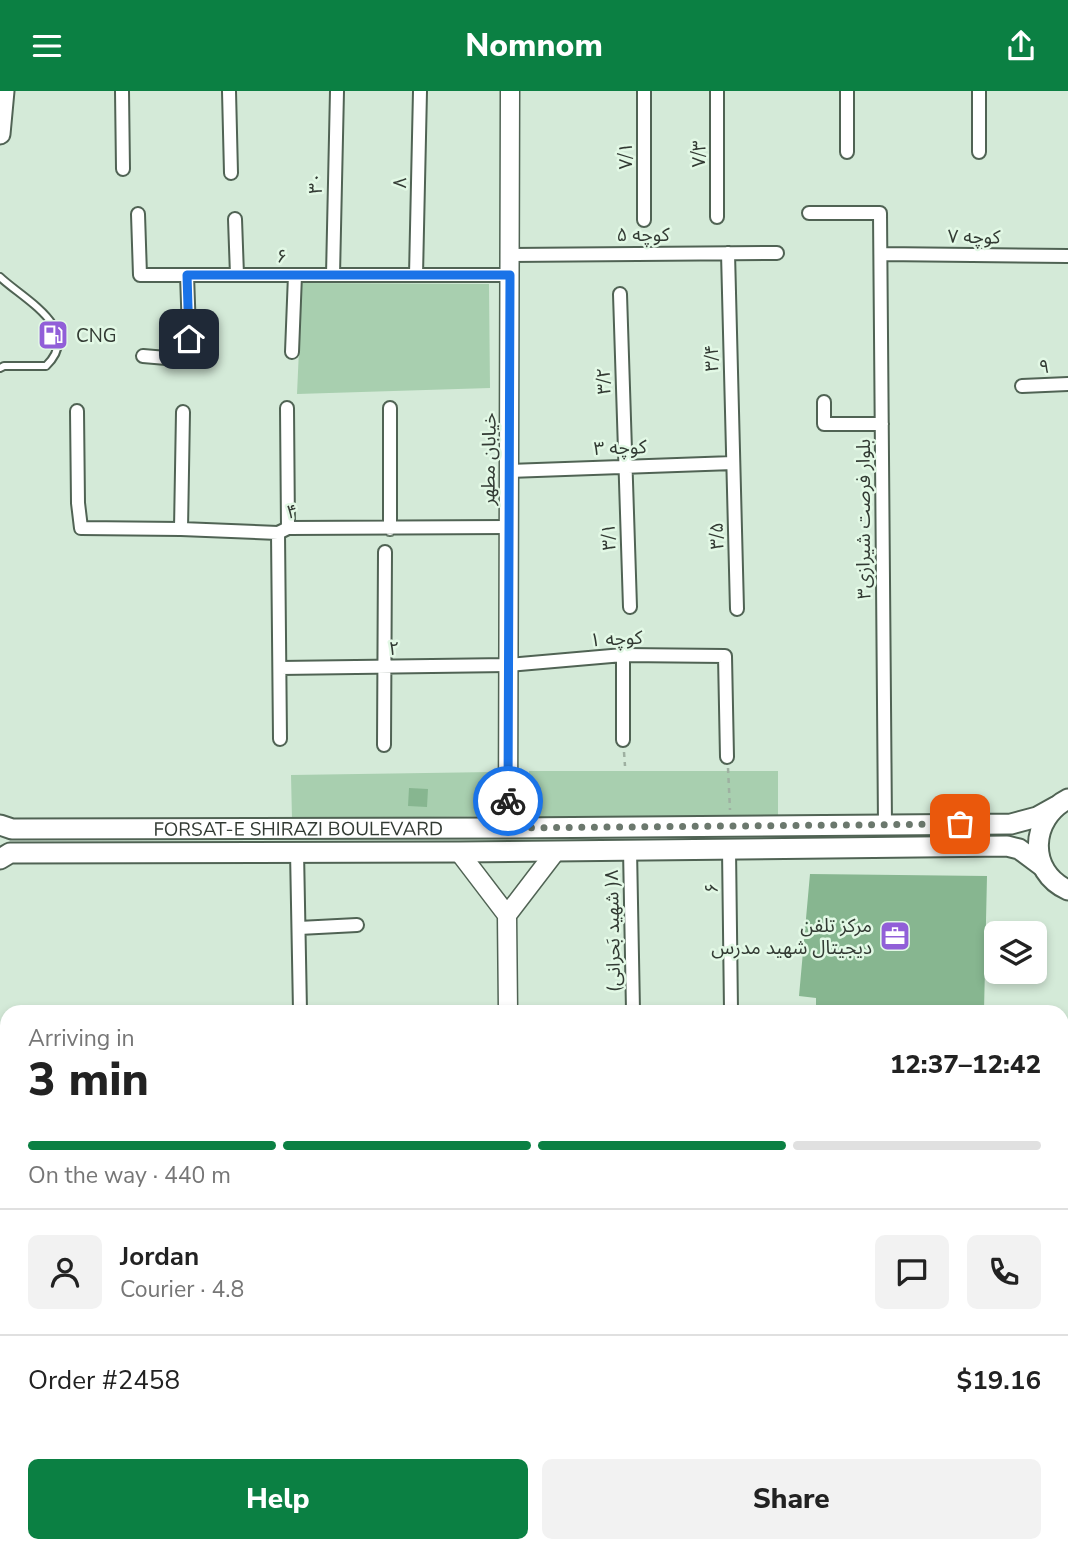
<!DOCTYPE html>
<meta charset="utf-8">
<style>
:root{--surface:#fff;--page:#f2f2f2;--text:#222;--muted:#767676;--line:#e0e0e0;--accent:#0b8043}
body{margin:0;font-family:"Nunito Sans","Noto Sans Arabic",sans-serif;background:var(--page);color:var(--text);height:100vh;display:flex;flex-direction:column;font-size:26px;white-space:nowrap}
*{box-sizing:border-box;margin:0}
p{font-size:23px;color:var(--muted)}
.icon{flex:none;width:38px;height:38px;fill:none;stroke:currentColor;stroke-width:2;stroke-linecap:round;stroke-linejoin:round}
.map{position:relative;flex:1;overflow:hidden}
.sheet{position:absolute;left:0px;top:914px;width:1069px;height:548px;display:flex;flex-direction:column;background:var(--surface);border-radius:21px 21px 0 0;box-shadow:0 4px 10px #0003}
.sheet>*{flex:none}
.buttons{position:absolute;left:984px;top:830px;display:grid;gap:14px}
.buttons a{display:grid;place-items:center;width:63px;height:63px;border-radius:10px;background:var(--surface);box-shadow:0 4px 10px #0003;font-size:35px}
.pin{position:absolute;display:grid;place-items:center;width:60px;height:60px;color:#fff;margin:-30px;border-radius:14px;box-shadow:0 4px 10px #0006}
.courier{position:absolute;display:grid;place-items:center;width:70px;height:70px;margin:-35px;border:5px solid #1a73e8;border-radius:50%;background:#fff;color:#222;box-shadow:0 2px 9px #0007}
.headline em{font-style:normal;font-weight:800}
.headline div{display:flex;flex-direction:column-reverse}
.headline{display:flex;align-items:center;justify-content:space-between;height:119px;padding:0 28px}
h1{font-size:46px;font-weight:800;line-height:52px}
.bar{display:grid;grid-template-columns:repeat(4,1fr);gap:10px 7px;align-content:center;height:84px;padding:0 28px}
.bar i{height:9px;border-radius:5px;background:var(--line)}
.bar .selected{background:var(--accent)}
.bar p{grid-column:span 4}
.line{display:flex;align-items:center;gap:18px;padding:0 28px;border-top:2px solid var(--line)}
.line div{flex:1}
.round{display:grid;place-items:center;flex:none;width:74px;height:74px;border-radius:10px;background:var(--page)}
.action{display:flex;gap:14px;margin-top:auto;padding:14px 28px}
.action a{flex:1;height:80px;border-radius:10px;background:var(--accent);color:#fff;font-size:28px;font-weight:800;line-height:80px;text-align:center}
.action a+a{background:var(--page);color:var(--text)}
header{display:flex;justify-content:space-between;align-items:center;height:91px;padding:0 28px;background:var(--accent);color:#fff;font-size:32px;font-weight:800}
.map>svg:first-child{display:block}
.green{fill:#a8cfaf}
.building{fill:#87b690}
.lines{fill:none;stroke-linecap:round;stroke-linejoin:round}
.lane-casing{stroke:#506354;stroke-width:10}
.street-casing{stroke:#506354;stroke-width:16}
.secondary-casing{stroke:#506354;stroke-width:21}
.primary-casing{stroke:#506354;stroke-width:23}
.path{stroke:#9eb0a1;stroke-width:2.5;stroke-dasharray:5 5;stroke-linecap:butt}
.lane{stroke:#fff;stroke-width:6}
.street{stroke:#fff;stroke-width:12}
.secondary{stroke:#fff;stroke-width:18}
.primary{stroke:#fff;stroke-width:19}
.done{stroke:#6b786d;stroke-width:7;stroke-dasharray:0 12.6}
.route{stroke:#1a73e8;stroke-width:9}
.labels{text-anchor:middle;stroke-width:5;stroke-linejoin:round;paint-order:stroke}
.street-label{font-size:19px;fill:#323a33;stroke:#e2f8e5}
.poi-label{font-size:19px;fill:#323a33;stroke:#e2f8e5;text-anchor:start}
</style>
<header><svg class="icon" aria-label="menu" viewBox="0 0 24 24"><path d="M4 6h16M4 12h16M4 18h16"/></svg>Nomnom<svg class="icon" aria-label="share" viewBox="0 0 24 24"><path d="M12 15V3M7 8l5-5 5 5M5 13v7h14v-7"/></svg></header>
<div class="map">
<svg width="1068" height="1460" viewBox="0 0 1068 1460">
<rect width="100%" height="100%" fill="#d4ead8"/>
<!-- green -->
<path class="green" d="M302 192 489 193 490 297 297 303Z
M529 680H778V729H530Z
M493 681 494 725 292 728 291 684Z"/>
<!-- building -->
<path class="building" d="M409 697 428 698 427 716 408 715Z
M810 783 987 785 984 920H816V907L799 905Z"/>
<g class="lines">
<!-- lane casing -->
<g class="lane-casing">
<path id="lane" d="M0 186C23 208 84 238 46 275H4L0 277"/>
</g>
<!-- street casing -->
<g class="street-casing">
<path id="street" d="M122 0 123 78
M229 0 231 82
M644 0V129
M717 0V126
M847 0V61
M979 0V61
M809 122H880L885 734
M138 123 140 184H187
M235 128 237 184
M728 162 737 518
M881 163 1068 165
M510 164 777 162
M333 184 337 0
M416 184 420 0
M620 203 630 516
M292 261 295 184
M143 265 190 269 187 184H510
M1022 295 1068 293
M824 311V333H882
M287 317 288 437
M390 317V438
M77 320 78 412 81 437 181 438 278 442 288 437 508 436
M509 380 733 372
M181 438 183 321
M278 442 280 648
M623 564V649
M280 577 508 574 623 564 725 565 727 666
M384 654 385 461
M630 758 633 920
M729 758 731 920
M297 760 300 920
M299 837 357 834
M0 1214H7
M0 1328H7
M452 1454V1460
M269 1460V1454
M361 1460V1454"/>
</g>
<!-- secondary casing -->
<g class="secondary-casing">
<path id="secondary" d="M508 737 510 0
M459 761 507 824
M507 824 508 920
M507 824 556 760
M512 1454V1460"/>
</g>
<!-- primary casing -->
<g class="primary-casing">
<g id="primary">
<path d="M0 43 4 0"/>
<path d="M1068 708C1030 727 1027 781 1068 799"/>
<path id="s1" d="M0 734 12 738 508 737 1011 733 1037 726 1055 716"/>
<path d="M0 768 10 762 459 761 1007 755 1019 758 1042 775"/>
</g>
</g>
<!-- path -->
<path class="path" d="M624 661 625 675
M728 677 730 719"/>
<!-- lane -->
<use href="#lane" class="lane"/>
<!-- street -->
<use href="#street" class="street"/>
<!-- secondary -->
<use href="#secondary" class="secondary"/>
<!-- primary -->
<use href="#primary" class="primary"/>
</g>
<g class="lines">
<!-- done -->
<path class="done" d="M508 710V737L960 733"/>
<!-- route -->
<path class="route" d="M189 248 187 184H510L508 710"/>
</g>
<!-- icons -->
<defs>
<g id="fuel-square" transform="scale(1.575)"><rect x="-9" y="-9" width="18" height="18" rx="4" fill="#915fd8" stroke="#e2f8e5"/><path d="M-5.5-6h7V0h2V4h1.3V-2.5L3-4.5l.8-.8L6-3V5H2.5V1h-1V6h-7ZM-4.2-4.7v3.2H.2V-4.7Z" fill="#fff"/></g>
<g id="office-square" transform="scale(1.575)"><rect x="-9" y="-9" width="18" height="18" rx="4" fill="#915fd8" stroke="#e2f8e5"/><path d="M-6-3h4V-5.5h4V-3h4V5H-6ZM-1-4.5V-3h2v-1.5ZM-6 0V1H6V0Z" fill="#fff"/></g>
</defs>
<g fill-rule="evenodd">
<use href="#fuel-square" x="53" y="244"/>
<use href="#office-square" x="895" y="845"/>
</g>
<g class="labels">
<!-- street labels -->
<g class="street-label">
<text transform="translate(698 63) rotate(-90)" y="7">۷/۳</text>
<text transform="translate(625 65) rotate(-90)" y="7">۷/۱</text>
<text transform="translate(315 92) rotate(-89)" y="7">۳۰</text>
<text transform="translate(399 92) rotate(-89)" y="7">۸</text>
<text x="643" y="150">کوچه ۵</text>
<text transform="translate(974 145) rotate(1)" y="7">کوچه ۷</text>
<text x="282" y="172">۶</text>
<text transform="translate(711 267) rotate(-91)" y="7">۳/۴</text>
<text transform="translate(1044 275) rotate(-3)" y="7">۹</text>
<text transform="translate(603 290) rotate(-92)" y="7">۳/۲</text>
<text transform="translate(620 356) rotate(-2)" y="7">کوچه ۳</text>
<text transform="translate(488 368) rotate(-89)" y="7">خیابان مطهر</text>
<text transform="translate(292 420) rotate(-8)" y="7">۴</text>
<text transform="translate(863 428) rotate(-90)" y="7">۳بلوار فرصت شیرازی</text>
<text transform="translate(716 445) rotate(-92)" y="7">۳/۵</text>
<text transform="translate(608 446) rotate(-92)" y="7">۳/۱</text>
<text transform="translate(616 547) rotate(-3)" y="7">کوچه ۱</text>
<text transform="translate(394 557) rotate(-1)" y="7">۲</text>
<text dy="7" stroke="none"><textPath href="#s1" startOffset="299">FORSAT-E SHIRAZI BOULEVARD</textPath></text>
<text transform="translate(711 797) rotate(-91)" y="7">۶</text>
<text transform="translate(612 840) rotate(-91)" y="7">(شهید بَحرانی )۸</text>
</g>
<!-- poi labels -->
<g class="poi-label">
<text x="76" y="251">CNG</text>
<text x="872" y="841" text-anchor="end">مرکز تلفن<tspan x="872" dy="22">دیجیتال شهید مدرس</tspan></text>
</g>
</g>
</svg>
<div class="buttons">
<a><svg class="icon" aria-label="layers" viewBox="0 0 24 24"><path d="M12 4l9 5-9 5-9-5zM3 14l9 5 9-5"/></svg></a>
</div>
<div class="pin" style="left:960px;top:733px;background:#ea580c"><svg class="icon" aria-label="bag" viewBox="0 0 24 24"><path d="M5 8h14l-1 12H6zM9 8a3 3 0 0 1 6 0"/></svg></div>
<div class="pin" style="left:189px;top:248px;background:#1f2937"><svg class="icon" aria-label="home" viewBox="0 0 24 24"><path d="M3 11l9-7 9 7M6 9v11h12V9"/></svg></div>
<div class="courier" style="left:508px;top:710px"><svg class="icon" aria-label="bike" viewBox="0 0 24 24"><circle cx="6" cy="16" r="4"/><circle cx="18" cy="16" r="4"/><path d="M6 16l4-8h5l3 8M10 8l3 8H6M13 5h3"/></svg></div>
<section class="sheet">
<div class="headline"><div><h1>3 min</h1><p>Arriving in</p></div><em>12:37–12:42</em></div>
<div class="bar"><i class="selected"></i><i class="selected"></i><i class="selected"></i><i></i><p>On the way · 440 m</p></div>
<div class="line" style="height:126px"><a class="round"><svg class="icon" aria-label="person" viewBox="0 0 24 24"><circle cx="12" cy="8" r="4"/><path d="M4 21q1-7 8-7t8 7"/></svg></a><div><b>Jordan</b><p>Courier · 4.8</p></div><a class="round"><svg class="icon" aria-label="chat" viewBox="0 0 24 24"><path d="M4 5h16v11H9l-5 4z"/></svg></a><a class="round"><svg class="icon" aria-label="phone" viewBox="0 0 24 24"><path d="M5 4h4l2 5-3 2q2 4 5 5l2-3 5 2v4C11 20 4 13 5 4z"/></svg></a></div>
<div class="line" style="height:91px"><div>Order #2458</div><b>$19.16</b></div>
<div class="action"><a>Help</a><a>Share</a></div>
</section>
</div>
